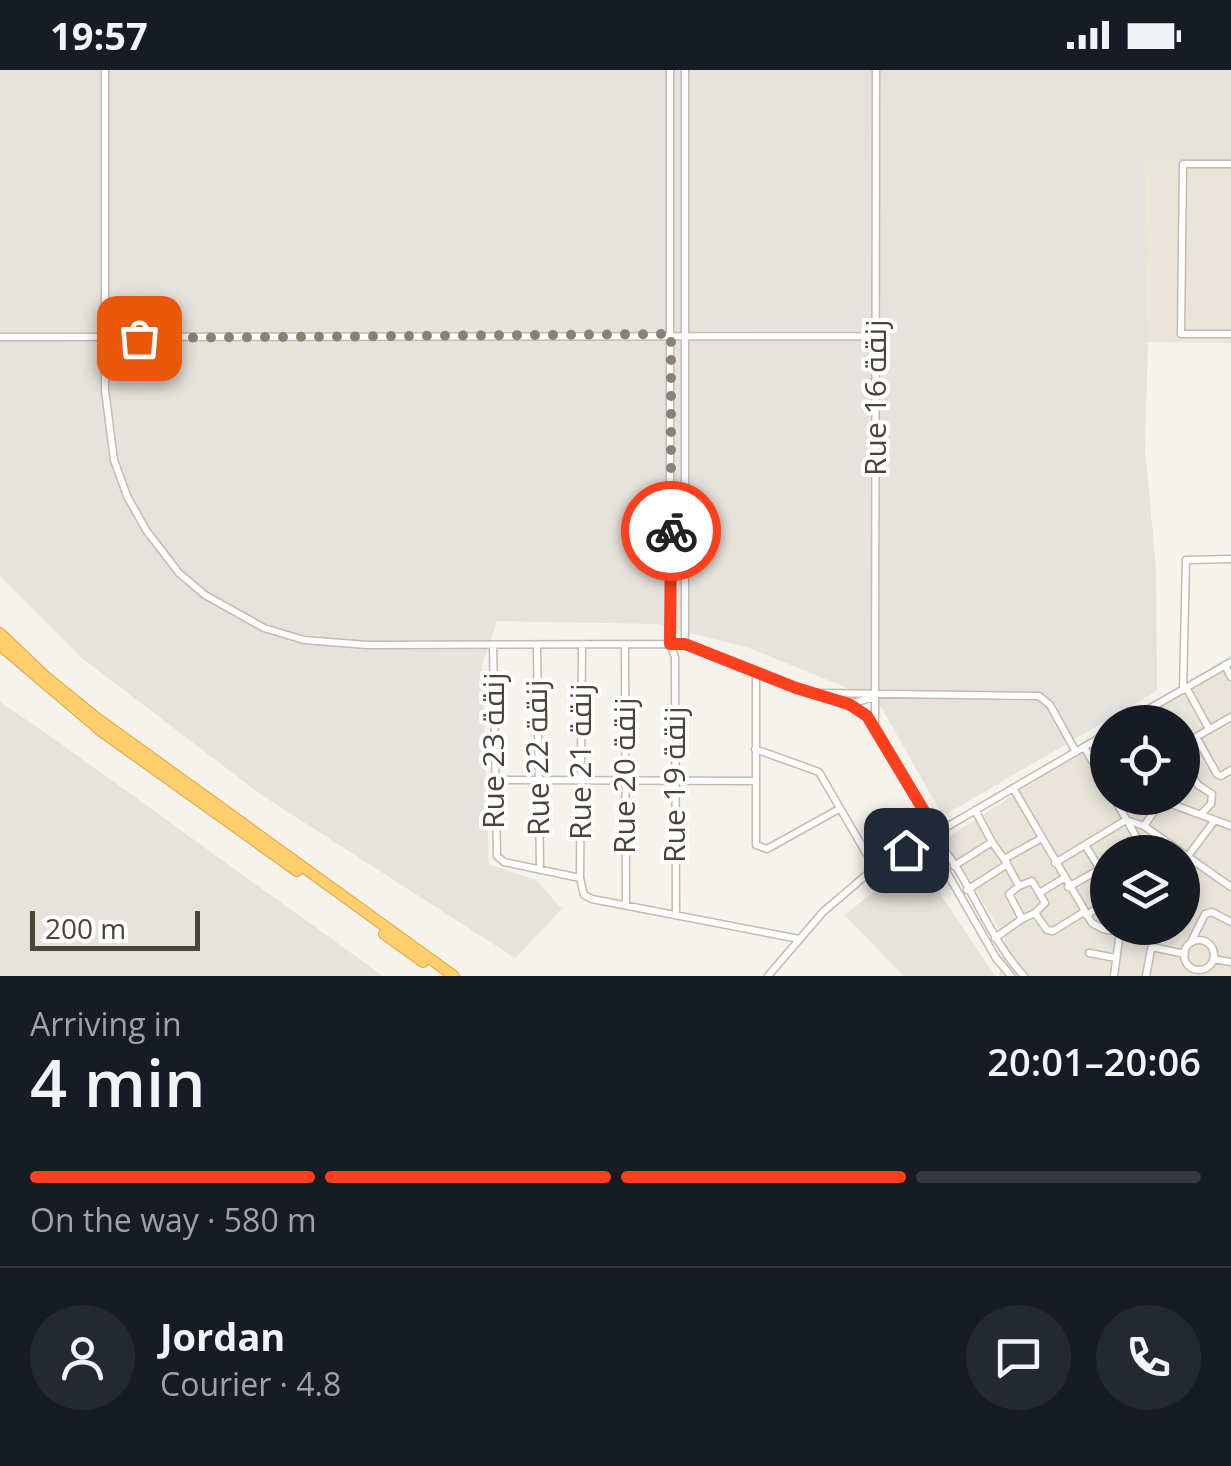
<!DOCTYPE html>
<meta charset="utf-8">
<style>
:root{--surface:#171b24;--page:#242831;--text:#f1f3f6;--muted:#9ea1a6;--line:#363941;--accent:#fc3f1d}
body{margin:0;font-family:"Open Sans",Cairo,sans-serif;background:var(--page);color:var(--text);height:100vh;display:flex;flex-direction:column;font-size:38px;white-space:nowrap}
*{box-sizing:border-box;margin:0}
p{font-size:32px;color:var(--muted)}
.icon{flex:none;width:55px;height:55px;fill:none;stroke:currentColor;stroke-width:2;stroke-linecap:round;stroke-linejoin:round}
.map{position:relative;height:906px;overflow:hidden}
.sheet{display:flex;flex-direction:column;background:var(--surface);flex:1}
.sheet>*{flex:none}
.tools{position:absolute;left:1090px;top:635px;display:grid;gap:20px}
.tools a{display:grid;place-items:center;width:110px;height:110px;border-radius:50%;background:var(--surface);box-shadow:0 5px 15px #0003;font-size:50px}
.scale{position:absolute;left:30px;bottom:25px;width:170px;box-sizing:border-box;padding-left:10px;border:5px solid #4b4439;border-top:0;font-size:28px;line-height:35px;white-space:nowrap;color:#4b4439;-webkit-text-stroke:8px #fff;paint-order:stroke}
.pin{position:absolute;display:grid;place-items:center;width:85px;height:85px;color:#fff;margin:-42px;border-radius:20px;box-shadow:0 5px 15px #0006}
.courier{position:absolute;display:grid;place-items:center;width:100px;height:100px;margin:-50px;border:8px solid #fc3f1d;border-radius:50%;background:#fff;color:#222;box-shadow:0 2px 12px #0007}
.head em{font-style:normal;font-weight:600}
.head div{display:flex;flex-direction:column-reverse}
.head{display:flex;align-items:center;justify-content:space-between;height:170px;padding:0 30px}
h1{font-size:65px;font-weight:600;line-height:75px}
.bar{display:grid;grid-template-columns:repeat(4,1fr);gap:15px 10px;align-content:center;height:120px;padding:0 30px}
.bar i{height:12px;border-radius:8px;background:var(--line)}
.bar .on{background:var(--accent)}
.bar p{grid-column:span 4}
.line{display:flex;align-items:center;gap:25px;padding:0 30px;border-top:2px solid var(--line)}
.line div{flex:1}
.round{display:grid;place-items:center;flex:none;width:105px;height:105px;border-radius:52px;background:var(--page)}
.status{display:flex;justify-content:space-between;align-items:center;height:70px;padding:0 50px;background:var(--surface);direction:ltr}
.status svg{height:28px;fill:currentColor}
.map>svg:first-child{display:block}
.residential{fill:#eae5da;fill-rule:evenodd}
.industrial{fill:#e6e2dd}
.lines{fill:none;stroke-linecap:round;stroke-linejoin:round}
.minor-casing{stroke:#c2bbae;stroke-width:9}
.highway-casing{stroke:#e0a43c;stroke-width:12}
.minor{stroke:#fff;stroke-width:6}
.highway{stroke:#ffcf6e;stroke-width:10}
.done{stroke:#878178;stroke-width:10;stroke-dasharray:0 18}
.route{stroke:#fc3f1d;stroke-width:12}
.labels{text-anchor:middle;stroke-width:8;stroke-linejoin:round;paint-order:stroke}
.street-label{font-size:30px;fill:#4b4439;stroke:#fff}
</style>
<div class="status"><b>19:57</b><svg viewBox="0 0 49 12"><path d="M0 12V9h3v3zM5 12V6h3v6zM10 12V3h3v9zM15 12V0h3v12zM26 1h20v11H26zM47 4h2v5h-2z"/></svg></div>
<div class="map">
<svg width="1231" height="906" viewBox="0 0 1231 906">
<rect width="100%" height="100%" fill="#f6f3ec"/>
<!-- residential -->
<path class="residential" d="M1146 90 1231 91V273L1148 272Z
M1231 585V906H999L1005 868 944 770 1107 664 1108 728H1182V652H1127ZM1108 782H1182V858H1108Z"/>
<!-- industrial -->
<path class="industrial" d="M0 0H1231V91H1146L1148 272 1145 379 1156 497 1157 621 943 746 877 630 749 578 656 554 497 551 482 594 489 794 536 810 562 839 515 888 263 726 83 589 0 506Z
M0 632 46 663 383 906H0Z
M917 789 995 906H904L844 845Z"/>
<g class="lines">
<!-- minor casing -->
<g class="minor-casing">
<path id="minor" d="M105 0V320L114 390 127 426 146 460 179 503 205 525 264 558 304 570 367 575 685 574 861 641 875 655 925 741 931 775 996 888 1011 906
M670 0V574L675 587 676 844
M685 0V574
M1231 94H1183L1181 264H1231
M0 267 876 266
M493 575 497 786 504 792 580 808
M582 576 580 808 584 825 592 829 799 869
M625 576 626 835
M537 577 540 800
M1225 595 1231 607
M756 601V775L767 779 839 739
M1186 617 1209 659
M1183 620 1186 490 1231 489
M819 623 1039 626 1050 635 1076 682
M849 634 875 627
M1126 652 1231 592
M875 654 876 0
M1196 667 1217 704 1221 706 1231 700
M1182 675 1231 647
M1084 677 1108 717
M755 679 819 702 869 788 880 796
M1182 690 1192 706
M496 710 754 711
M1182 712 1192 706 1198 715 1212 724 1211 734 1201 744
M1013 718 1092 853 1103 859 1153 868
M1114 728 1145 782
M1155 728 1231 756
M975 740 992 772
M1144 756 1162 730
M932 766C969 803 985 864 1024 906
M1085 775 1100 799
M1188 786 1215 750
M1055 793 1126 750 1144 756 1231 817
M1007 794 1019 816 1032 811 1045 833 1035 843
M954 796 992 772 1004 789
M1096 802 1108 821
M1019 816 1009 824 1022 849 1035 843 1047 860 1053 861 1084 842
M1068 817 1108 795
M967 820 1003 797 1007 793 1004 789 1040 769
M1041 822 1064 808
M1086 845 1108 832
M995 868 1022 849
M1192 870 1205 844 1212 842 1231 852
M1184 885a15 15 0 1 1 30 0a15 15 0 1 1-30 0Z
M1152 877 1185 884
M1089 883 1116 888
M1213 889 1231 892
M768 906 823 842 871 801 1108 663
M1114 906 1120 862
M1146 906 1155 858"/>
</g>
<!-- highway casing -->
<g class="highway-casing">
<path id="highway" d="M0 563 46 607 94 646 454 906
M0 575 101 661 297 801
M384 864 423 892"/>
</g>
<!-- minor -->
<use href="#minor" class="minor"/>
<!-- highway -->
<use href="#highway" class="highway"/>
</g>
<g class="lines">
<!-- done -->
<path class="done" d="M139 268 671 264V461"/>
<!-- route -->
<path class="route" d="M671 461 670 574H685L796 618 849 634 867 646 924 741 931 764 906 780"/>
</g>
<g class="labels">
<!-- street labels -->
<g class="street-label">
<text transform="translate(876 328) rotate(-90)" y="10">Rue 16 زنقة</text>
<text transform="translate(494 681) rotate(-90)" y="10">Rue 23 زنقة</text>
<text transform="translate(538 688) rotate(-91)" y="10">Rue 22 زنقة</text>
<text transform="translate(581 692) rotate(-90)" y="10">Rue 21 زنقة</text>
<text transform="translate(625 706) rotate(-90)" y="10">Rue 20 زنقة</text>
<text transform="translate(675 715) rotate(-90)" y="10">Rue 19 زنقة</text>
</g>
</g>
</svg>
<div class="tools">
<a><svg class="icon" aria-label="locate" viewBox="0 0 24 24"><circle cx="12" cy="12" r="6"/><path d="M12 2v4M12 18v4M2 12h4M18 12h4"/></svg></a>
<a><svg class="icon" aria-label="layers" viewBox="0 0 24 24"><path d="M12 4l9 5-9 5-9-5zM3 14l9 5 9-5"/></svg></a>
</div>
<div class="scale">200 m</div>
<div class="pin" style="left:139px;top:268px;background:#ea580c"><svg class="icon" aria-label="bag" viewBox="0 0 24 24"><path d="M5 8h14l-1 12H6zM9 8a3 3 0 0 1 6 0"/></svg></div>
<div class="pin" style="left:906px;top:780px;background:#1f2937"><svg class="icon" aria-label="home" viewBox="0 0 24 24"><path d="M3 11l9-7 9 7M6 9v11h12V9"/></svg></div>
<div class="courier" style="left:671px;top:461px"><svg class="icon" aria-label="bike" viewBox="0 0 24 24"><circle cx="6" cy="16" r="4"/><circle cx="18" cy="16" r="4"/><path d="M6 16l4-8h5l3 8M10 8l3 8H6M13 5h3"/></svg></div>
</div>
<section class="sheet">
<div class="head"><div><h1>4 min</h1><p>Arriving in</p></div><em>20:01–20:06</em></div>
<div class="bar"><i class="on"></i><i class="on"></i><i class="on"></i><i></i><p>On the way · 580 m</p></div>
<div class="line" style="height:180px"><a class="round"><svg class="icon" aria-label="person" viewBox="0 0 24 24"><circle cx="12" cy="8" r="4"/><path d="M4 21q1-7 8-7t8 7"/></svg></a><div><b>Jordan</b><p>Courier · 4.8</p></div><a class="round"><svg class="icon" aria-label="chat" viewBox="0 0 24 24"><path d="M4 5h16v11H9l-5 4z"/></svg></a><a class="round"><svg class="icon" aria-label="phone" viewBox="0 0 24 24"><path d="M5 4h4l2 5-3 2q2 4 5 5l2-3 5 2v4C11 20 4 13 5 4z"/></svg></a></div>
</section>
